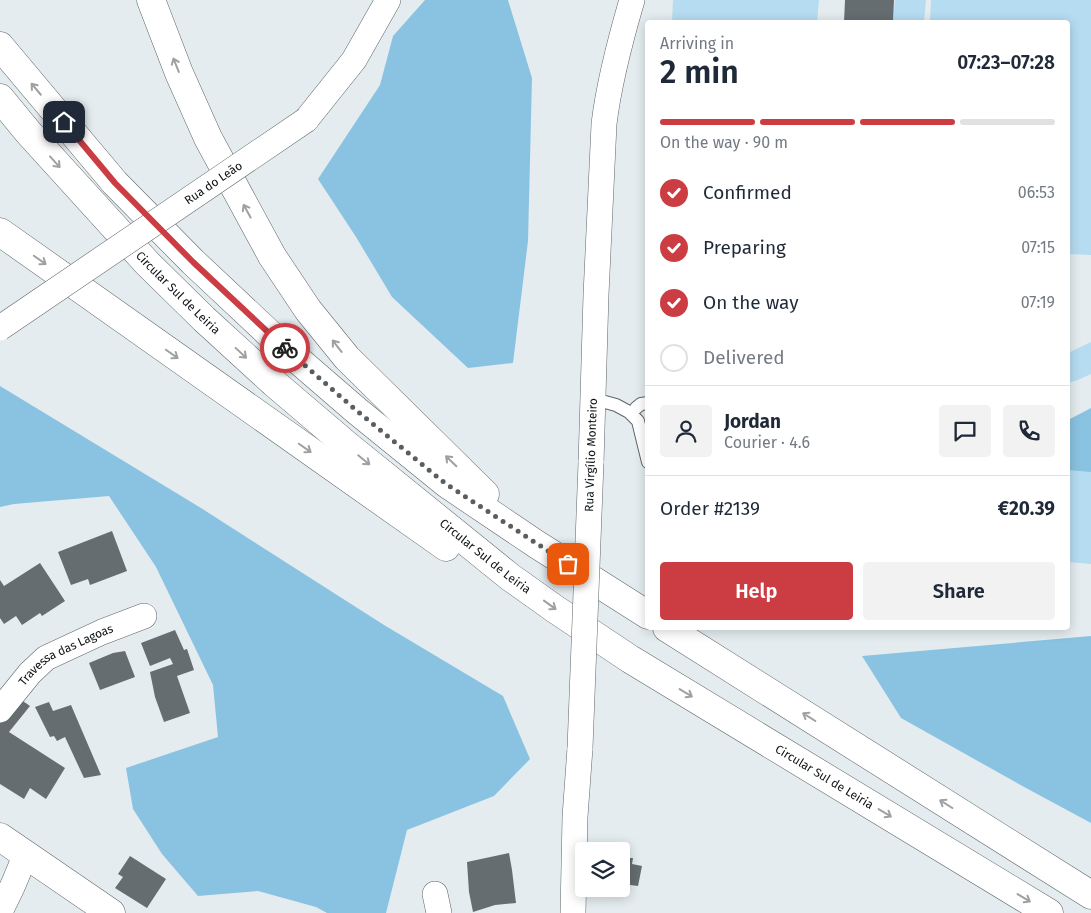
<!DOCTYPE html>
<meta charset="utf-8">
<style>
:root{--surface:#fff;--page:#f2f2f3;--text:#1f2937;--muted:#747a83;--line:#e0e1e3;--accent:#cb3c43}
body{margin:0;font-family:"Fira Sans",sans-serif;background:var(--page);color:var(--text);height:100vh;display:flex;flex-direction:column;font-size:19px;white-space:nowrap}
*{box-sizing:border-box;margin:0}
p{font-size:16px;color:var(--muted)}
.icon{flex:none;width:28px;height:28px;fill:none;stroke:currentColor;stroke-width:2;stroke-linecap:round;stroke-linejoin:round}
.map{position:relative;flex:1;overflow:hidden}
.sheet{position:absolute;left:645px;top:20px;width:425px;height:610px;display:flex;flex-direction:column;background:var(--surface);border-radius:5px;box-shadow:0 2px 12px #0003}
.sheet>*{flex:none}
.fabs{position:absolute;left:575px;top:842px;display:grid;gap:10px}
.fabs a{display:grid;place-items:center;width:55px;height:55px;border-radius:5px;background:var(--surface);box-shadow:0 2px 12px #0003;font-size:25px}
.pin{position:absolute;display:grid;place-items:center;width:42px;height:42px;color:#fff;margin:-21px;border-radius:10px;box-shadow:0 2px 8px #0006}
.courier{position:absolute;display:grid;place-items:center;width:50px;height:50px;margin:-25px;border:4px solid #cb3c43;border-radius:50%;background:#fff;color:#222;box-shadow:0 1px 6px #0007}
.summary em{font-style:normal;font-weight:600}
.summary div{display:flex;flex-direction:column-reverse}
.summary{display:flex;align-items:center;justify-content:space-between;height:85px;padding:0 15px}
h1{font-size:32px;font-weight:600;line-height:38px}
.bar{display:grid;grid-template-columns:repeat(4,1fr);gap:8px 5px;align-content:center;height:60px;padding:0 15px}
.bar i{height:6px;border-radius:4px;background:var(--line)}
.bar .current{background:var(--accent)}
.bar p{grid-column:span 4}
.line{display:flex;align-items:center;gap:12px;padding:0 15px;border-top:1px solid var(--line)}
.line div{flex:1}
.round{display:grid;place-items:center;flex:none;width:52px;height:52px;border-radius:5px;background:var(--page)}
ol{padding:0 15px;list-style:none}
li{display:flex;align-items:center;gap:15px;height:55px}
li p{margin-inline-start:auto}
li .icon{padding:5px;border-radius:50%;background:var(--accent);color:#fff;stroke-width:4}
li:last-child{color:var(--muted)}
li i{width:28px;height:28px;border:2px solid var(--line);border-radius:50%}
.action{display:flex;gap:10px;margin-top:auto;padding:10px 15px}
.action a{flex:1;height:58px;border-radius:5px;background:var(--accent);color:#fff;font-size:20px;font-weight:600;line-height:58px;text-align:center}
.action a+a{background:var(--page);color:var(--text)}
.map>svg:first-child{display:block}
.green{fill:#b6dcf1}
.forest{fill:#8ac3e2}
.building{fill:#666d70}
.lines{fill:none;stroke-linecap:round;stroke-linejoin:round}
.service-casing{stroke:#5f6669;stroke-width:14}
.minor-casing{stroke:#5f6669;stroke-width:26}
.tertiary-casing{stroke:#5f6669;stroke-width:29}
.motorway-casing{stroke:#5f6669;stroke-width:29}
.service{stroke:#fff;stroke-width:12}
.minor{stroke:#fff;stroke-width:25}
.tertiary{stroke:#fff;stroke-width:28}
.motorway{stroke:#fff;stroke-width:28}
.minor-bridge-casing{stroke:#5f6669;stroke-width:26;stroke-linecap:butt}
.minor-bridge{stroke:#fff;stroke-width:25}
.oneway{stroke:#9fa0a1}
.done{stroke:#5a5e60;stroke-width:5;stroke-dasharray:0 9}
.route{stroke:#cb3c43;stroke-width:6}
.labels{text-anchor:middle;stroke-width:4;stroke-linejoin:round;paint-order:stroke}
.street-label{font-size:12px;fill:#0f1113;stroke:#fff}
</style>
<div class="map">
<svg width="1091" height="913" viewBox="0 0 1091 913">
<rect width="100%" height="100%" fill="#e4ecf0"/>
<!-- green -->
<path class="green" d="M673 0H819L817 22H672Z
M895 0H926L924 22H893Z
M931 0H1091V255L1068 254V22H930Z
M1091 342V374L1078 380 1068 383V353Z
M1068 444 1091 446V564L1068 562Z"/>
<!-- forest -->
<path class="forest" d="M425 0H508L532 78 528 241 513 363 468 368 392 297 356 237 318 179 380 85 393 36Z
M0 386 201 508 384 625 503 696 530 759 494 796 407 830 386 913H327L316 907 258 891 198 896 162 854 133 809 126 768 218 737 213 685 156 567 109 496 14 504 0 507Z
M1091 408V472L1068 470V420Z
M1091 636V823L1026 788 901 718 862 656Z"/>
<!-- building -->
<path class="building" d="M845 0H894L893 22H844Z
M112 531 127 571 90 585 88 579 71 585 58 552Z
M40 563 65 601 42 616 40 613 22 625 16 616 4 624 0 618V580L4 586Z
M175 630 184 650 187 649 194 670 177 676 190 713 164 722 155 697 150 672 173 664 170 658 150 666 141 643Z
M125 651 135 677 100 690 89 663 113 653Z
M17 697 30 706 9 732 65 768 46 799 30 788 24 799 0 784V718Z
M49 702 53 711 71 705 101 775 84 778 65 737 57 741 54 736 50 737 35 707Z
M509 853 512 870 516 903 495 905 473 912 469 892 467 862Z
M130 856 166 879 147 908 115 888 123 877 118 874Z
M621 858H633L632 864 642 866 638 886 623 884 624 878H621Z"/>
<g class="lines">
<!-- service casing -->
<g class="service-casing">
<path id="service" d="M593 401 605 402 616 405 629 412 638 421 648 462
M636 408 641 404 648 403"/>
</g>
<!-- minor casing -->
<g class="minor-casing">
<g id="minor">
<path d="M306 120 354 60 388 0"/>
<path d="M591 463 596 295 604 124C609 82 620 41 632 0"/>
<path id="s1" d="M0 710 30 673 46 658 102 632 144 616"/>
<path d="M435 894 439 913"/>
<path d="M0 912 13 885 26 854"/>
<path d="M573 913 575 817 580 748"/>
</g>
</g>
<!-- tertiary casing -->
<g class="tertiary-casing">
<path id="tertiary" d="M0 837 111 913"/>
</g>
<!-- motorway casing -->
<g class="motorway-casing">
<g id="motorway">
<path d="M151 0 179 73 208 138 272 256 308 310 347 358 485 494"/>
<path d="M0 46 115 183 193 262 291 354 357 411 447 484 536 544 648 615"/>
<path id="s2" d="M0 98 28 132 147 263 204 319 274 383 348 446 510 577 555 609 630 659 1049 913"/>
<path d="M0 232 446 547"/>
<path d="M667 628 1091 895"/>
</g>
</g>
<!-- service -->
<use href="#service" class="service"/>
<!-- minor -->
<use href="#minor" class="minor"/>
<!-- tertiary -->
<use href="#tertiary" class="tertiary"/>
<!-- motorway -->
<use href="#motorway" class="motorway"/>
<!-- minor-bridge casing -->
<g class="minor-bridge-casing">
<g id="minor-bridge">
<path id="s3" d="M0 328 306 120"/>
<path d="M580 748 591 463"/>
</g>
</g>
<!-- minor-bridge -->
<use href="#minor-bridge" class="minor-bridge"/>
</g>
<!-- one-way arrows -->
<defs><path id="oneway-shaft" d="M-6 0H5M1.5-3L5.5 0L1.5 3" fill="none" stroke-width="1.6" stroke-linecap="round" stroke-linejoin="round" transform="scale(1.25)"/></defs>
<g class="oneway">
<use href="#oneway-shaft" transform="translate(176 65) rotate(-112)"/>
<use href="#oneway-shaft" transform="translate(36 89) rotate(-130)"/>
<use href="#oneway-shaft" transform="translate(55 162) rotate(48)"/>
<use href="#oneway-shaft" transform="translate(247 211) rotate(-119)"/>
<use href="#oneway-shaft" transform="translate(40 260) rotate(35)"/>
<use href="#oneway-shaft" transform="translate(337 346) rotate(-128)"/>
<use href="#oneway-shaft" transform="translate(241 353) rotate(43)"/>
<use href="#oneway-shaft" transform="translate(172 354) rotate(35)"/>
<use href="#oneway-shaft" transform="translate(305 448) rotate(35)"/>
<use href="#oneway-shaft" transform="translate(364 460) rotate(39)"/>
<use href="#oneway-shaft" transform="translate(451 461) rotate(-136)"/>
<use href="#oneway-shaft" transform="translate(550 605) rotate(36)"/>
<use href="#oneway-shaft" transform="translate(686 693) rotate(31)"/>
<use href="#oneway-shaft" transform="translate(809 717) rotate(-148)"/>
<use href="#oneway-shaft" transform="translate(946 804) rotate(-148)"/>
<use href="#oneway-shaft" transform="translate(885 813) rotate(31)"/>
<use href="#oneway-shaft" transform="translate(1024 898) rotate(31)"/>
</g>
<g class="lines">
<!-- done -->
<path class="done" d="M285 348 357 411 446 484 568 564"/>
<!-- route -->
<path class="route" d="M64 122 115 183 193 262 285 348"/>
</g>
<g class="labels">
<!-- street labels -->
<g class="street-label">
<text dy="4" stroke="none"><textPath href="#s3" startOffset="258">Rua do Leão</textPath></text>
<text dy="4" stroke="none"><textPath href="#s2" startOffset="264">Circular Sul de Leiria</textPath></text>
<text transform="translate(591 455) rotate(-88)" y="4">Rua Virgílio Monteiro</text>
<text dy="4" stroke="none"><textPath href="#s2" startOffset="669">Circular Sul de Leiria</textPath></text>
<text dy="4" stroke="none"><textPath href="#s1" startOffset="88">Travessa das Lagoas</textPath></text>
<text dy="4" stroke="none"><textPath href="#s2" startOffset="1074">Circular Sul de Leiria</textPath></text>
</g>
</g>
</svg>
<div class="fabs">
<a><svg class="icon" aria-label="layers" viewBox="0 0 24 24"><path d="M12 4l9 5-9 5-9-5zM3 14l9 5 9-5"/></svg></a>
</div>
<div class="pin" style="left:568px;top:564px;background:#ea580c"><svg class="icon" aria-label="bag" viewBox="0 0 24 24"><path d="M5 8h14l-1 12H6zM9 8a3 3 0 0 1 6 0"/></svg></div>
<div class="pin" style="left:64px;top:122px;background:#1f2937"><svg class="icon" aria-label="home" viewBox="0 0 24 24"><path d="M3 11l9-7 9 7M6 9v11h12V9"/></svg></div>
<div class="courier" style="left:285px;top:348px"><svg class="icon" aria-label="bike" viewBox="0 0 24 24"><circle cx="6" cy="16" r="4"/><circle cx="18" cy="16" r="4"/><path d="M6 16l4-8h5l3 8M10 8l3 8H6M13 5h3"/></svg></div>
<section class="sheet">
<div class="summary"><div><h1>2 min</h1><p>Arriving in</p></div><em>07:23–07:28</em></div>
<div class="bar"><i class="current"></i><i class="current"></i><i class="current"></i><i></i><p>On the way · 90 m</p></div>
<ol>
<li><svg class="icon" aria-label="check" viewBox="0 0 24 24"><path d="M5 12l5 5 9-10"/></svg>Confirmed<p>06:53</p></li>
<li><svg class="icon" aria-label="check" viewBox="0 0 24 24"><path d="M5 12l5 5 9-10"/></svg>Preparing<p>07:15</p></li>
<li><svg class="icon" aria-label="check" viewBox="0 0 24 24"><path d="M5 12l5 5 9-10"/></svg>On the way<p>07:19</p></li>
<li><i></i>Delivered</li>
</ol>
<div class="line" style="height:90px"><a class="round"><svg class="icon" aria-label="person" viewBox="0 0 24 24"><circle cx="12" cy="8" r="4"/><path d="M4 21q1-7 8-7t8 7"/></svg></a><div><b>Jordan</b><p>Courier · 4.6</p></div><a class="round"><svg class="icon" aria-label="chat" viewBox="0 0 24 24"><path d="M4 5h16v11H9l-5 4z"/></svg></a><a class="round"><svg class="icon" aria-label="phone" viewBox="0 0 24 24"><path d="M5 4h4l2 5-3 2q2 4 5 5l2-3 5 2v4C11 20 4 13 5 4z"/></svg></a></div>
<div class="line" style="height:65px"><div>Order #2139</div><b>€20.39</b></div>
<div class="action"><a>Help</a><a>Share</a></div>
</section>
</div>
